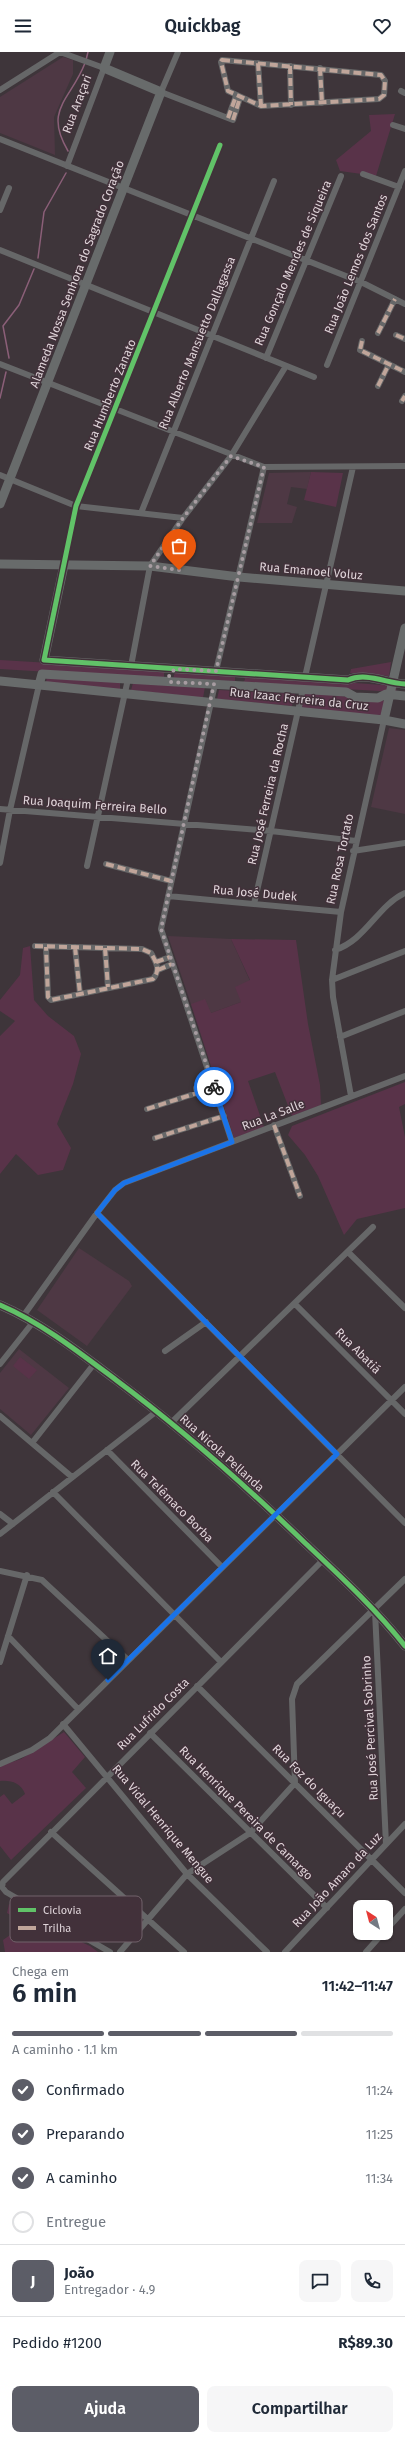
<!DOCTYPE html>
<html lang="pt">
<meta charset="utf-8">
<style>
:root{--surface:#fff;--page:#f6f6f7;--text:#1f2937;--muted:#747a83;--line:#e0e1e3;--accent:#5c5d67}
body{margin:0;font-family:"Fira Sans",sans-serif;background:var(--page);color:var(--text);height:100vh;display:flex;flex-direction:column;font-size:15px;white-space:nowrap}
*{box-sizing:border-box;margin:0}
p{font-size:13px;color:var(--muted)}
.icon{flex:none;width:22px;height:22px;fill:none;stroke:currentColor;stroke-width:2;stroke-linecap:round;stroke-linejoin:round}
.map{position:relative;height:1900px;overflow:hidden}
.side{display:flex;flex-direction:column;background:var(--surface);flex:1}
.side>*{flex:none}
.needle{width:26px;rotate:324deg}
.buttons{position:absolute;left:353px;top:1848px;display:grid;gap:8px}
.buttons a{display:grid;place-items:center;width:40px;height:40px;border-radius:8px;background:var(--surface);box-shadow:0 1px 3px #0004;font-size:20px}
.pin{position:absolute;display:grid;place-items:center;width:34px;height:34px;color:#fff;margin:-41px -17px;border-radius:50% 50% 50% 0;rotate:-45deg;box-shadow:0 0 4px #0007}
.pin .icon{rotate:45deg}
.courier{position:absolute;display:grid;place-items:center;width:40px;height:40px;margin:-20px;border:3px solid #1a73e8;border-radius:50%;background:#fff;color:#222;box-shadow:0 1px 5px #0007}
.summary em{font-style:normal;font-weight:600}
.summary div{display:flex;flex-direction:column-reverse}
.summary{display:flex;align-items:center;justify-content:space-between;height:68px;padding:0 12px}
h1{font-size:26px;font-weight:600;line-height:30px}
.bar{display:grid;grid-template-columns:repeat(4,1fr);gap:6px 4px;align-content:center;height:48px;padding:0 12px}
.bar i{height:5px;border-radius:3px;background:var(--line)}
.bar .current{background:var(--accent)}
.bar p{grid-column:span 4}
.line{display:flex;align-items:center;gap:10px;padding:0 12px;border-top:1px solid var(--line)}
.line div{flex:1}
.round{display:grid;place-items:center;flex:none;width:42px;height:42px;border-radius:8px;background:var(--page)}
ol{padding:0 12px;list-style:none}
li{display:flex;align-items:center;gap:12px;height:44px}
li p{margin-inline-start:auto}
li .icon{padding:4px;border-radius:50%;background:var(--accent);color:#fff;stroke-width:4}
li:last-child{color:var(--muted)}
li i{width:22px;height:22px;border:2px solid var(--line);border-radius:50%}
.button{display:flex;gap:8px;margin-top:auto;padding:8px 12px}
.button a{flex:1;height:46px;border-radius:8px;background:var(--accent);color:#fff;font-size:16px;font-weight:600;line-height:46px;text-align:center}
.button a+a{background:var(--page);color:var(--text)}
header{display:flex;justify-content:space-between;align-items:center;height:52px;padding:0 12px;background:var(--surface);font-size:18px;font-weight:600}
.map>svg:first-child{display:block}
.built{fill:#4e3844}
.green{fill:#593349}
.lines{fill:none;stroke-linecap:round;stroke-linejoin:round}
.stream{stroke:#8b5f78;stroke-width:1.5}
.street{stroke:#666768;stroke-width:6}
.secondary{stroke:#686b6b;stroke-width:9}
.quiet{stroke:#c0a59a;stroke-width:4;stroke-dasharray:8 4;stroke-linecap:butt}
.cycleway-casing{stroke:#42313a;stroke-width:8}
.cycleway{stroke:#61c268;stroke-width:5}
.done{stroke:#a79ca1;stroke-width:4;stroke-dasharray:0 7.2}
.route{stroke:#1a73e8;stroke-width:5}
.labels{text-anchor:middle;stroke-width:3;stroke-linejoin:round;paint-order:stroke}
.street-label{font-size:12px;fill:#dfd4d9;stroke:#42313a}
.key{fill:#42313a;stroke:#71626a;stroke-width:1}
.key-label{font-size:11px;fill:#dfd4d9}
</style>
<header><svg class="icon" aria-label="menu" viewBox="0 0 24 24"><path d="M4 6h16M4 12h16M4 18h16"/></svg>Quickbag<svg class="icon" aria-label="heart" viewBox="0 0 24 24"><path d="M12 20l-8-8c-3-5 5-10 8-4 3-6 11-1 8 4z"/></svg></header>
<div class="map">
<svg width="405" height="1900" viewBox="0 0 405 1900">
<rect width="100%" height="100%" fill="#3e353a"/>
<!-- built -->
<path class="built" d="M63 5 73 8V22L54 65 55 103 0 81V45Z
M311 420 307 437 291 435 287 452 297 455 292 471H257L269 421Z
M389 676 405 678V762L371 755Z
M168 884 231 887 250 929 241 950 211 961 198 973Z
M79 1196 129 1229 132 1234 87 1294 37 1258Z
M19 1297 69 1336 31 1383 0 1357V1321Z"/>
<!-- green -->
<path class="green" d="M395 62 376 124 340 119 336 108 371 79 369 63Z
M311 420 343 421 336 455 304 448Z
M0 608 168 618 164 621V627L0 617Z
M391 610 389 624 350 621 351 617Z
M175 620 235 624V629L173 627Z
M244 623 397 634 396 640 242 631 245 628Z
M47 625 120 630V638L46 630Z
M133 631 205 635 203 646 131 638Z
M219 638 295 642 292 654 217 647Z
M304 640C332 641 357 648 385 649L381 664 301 656Z
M231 887 296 888 308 972 320 1033 321 1053 292 1064 275 1020 248 1029 264 1075 234 1086 191 952 205 947 211 961 241 950 235 935 250 928Z
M30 894 34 948 48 964 74 984 81 1002 73 1032 57 1072 71 1096 63 1118 38 1123 16 1102 0 1122V984L15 969 0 959V948L20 923 23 896Z
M405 1030V1052L399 1055 405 1085V1156L357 1167 344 1183 318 1124 305 1103 288 1083 292 1074Z
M20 1305 37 1318 29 1327 13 1314Z
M64 1680 85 1705 72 1720 86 1736 11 1808 0 1794V1745L4 1742 12 1752 25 1742C21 1731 11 1728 0 1729V1714L21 1707Z
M9 1852 45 1873 90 1894 98 1900H5L3 1888 26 1872 7 1861Z"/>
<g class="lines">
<!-- stream -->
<path class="stream" d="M86 8 88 0
M68 99C43 57 71 48 85 11
M38 206 44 160 66 121
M9 306 3 274 19 253 34 217
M0 346 6 320"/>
<!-- street -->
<path class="street" d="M60 0 104 16 67 114
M178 0 161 40 233 68 240 46
M222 8 381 23 385 29 384 43 379 47 261 54 228 39 221 10Z
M258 11 261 54
M290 14 291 53
M320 16 322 51
M0 38 60 0
M401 39 405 41
M228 66 236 44
M393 73 405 77
M0 87 361 230 405 252
M363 122 399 135
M0 158 9 136
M0 198 314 325
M378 281 395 247
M396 283 405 287
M362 289 360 298 405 320
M266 306 341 124
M0 312 264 415 405 414
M327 313 405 119
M378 334 389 312
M402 349 405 344
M0 423 76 454 183 466
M141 461 274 129
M64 513 76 454 220 93
M131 614 150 514 183 466 231 404 286 314
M216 619 264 415
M305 625 353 415
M215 632 161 877 232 1090
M0 757 271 779 356 789
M353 799 405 791
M0 811 10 758 39 633
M106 812 171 829
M87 814 128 627
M168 844 341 860
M254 852 303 637
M35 894 142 897 151 901C156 910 161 918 153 927L51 948 48 945 46 895
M75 895 80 942
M105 896 108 935
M335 898C366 888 377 854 405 841
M156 910 170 905
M158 918 172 912
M332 928 405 899
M340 985 405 959
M351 1044 333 945 332 928 341 860 384 668
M147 1057 197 1041 196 1036 213 1032
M274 1073 300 1144
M155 1086 224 1064
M97 1161 405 1471
M348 1200 405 1256
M295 1252 405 1362
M24 1263 97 1161 115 1138 124 1131 405 1024
M165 1299 206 1270
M0 1312 34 1269
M0 1364 72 1425
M172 1370 373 1175
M32 1391 94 1312
M107 1398 222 1515
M53 1440 221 1610
M0 1462 13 1472
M0 1482 157 1359
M0 1519 42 1528 128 1608
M375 1559 386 1792
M8 1584 78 1657
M0 1610 27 1523
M197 1634 405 1841
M63 1672 187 1822 267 1900
M150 1681 327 1856
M0 1712 32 1698 50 1686 405 1335
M51 1780 184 1900
M386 1878 405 1857
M110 1900 6 1840 2 1835 3 1830 323 1508
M120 1900 187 1822 250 1781 295 1731 292 1647 297 1632 405 1527
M285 1900 405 1772
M366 1900 383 1881"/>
<!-- secondary -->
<path class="secondary" d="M0 452 161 40 104 16 110 0
M0 512 150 514 239 525 405 539
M64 513 44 608 348 628C366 620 386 631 405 632
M0 629 384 668 405 672
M39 633 42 622 346 640 355 645 378 646 386 642 405 644
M384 668 405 576
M0 1253C42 1271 80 1301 116 1328 183 1378 244 1432 304 1490 339 1523 375 1556 405 1594"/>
<!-- quiet -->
<path class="quiet" d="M222 8 381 23 385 29 384 43 379 47 261 54 228 39 221 10Z
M258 11 261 54
M290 14 291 53
M320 16 322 51
M228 66 236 44
M233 68 239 49
M378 281 395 247
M396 283 405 287
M362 289 360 298 405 320
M378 334 389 312
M402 349 405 344
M106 812 171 829
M35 894 142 897 151 901C156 910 161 918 153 927L51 948 48 945 46 895
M75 895 80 942
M105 896 108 935
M156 910 170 905
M158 918 172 912
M147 1057 197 1041 196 1036 213 1032
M274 1073 300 1144
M155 1086 224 1064"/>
<!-- cycleway casing -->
<g class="cycleway-casing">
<path id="cycleway" d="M220 93 76 454 44 608 348 628C366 620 386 631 405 632
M0 1253C42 1271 80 1301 116 1328 183 1378 244 1432 304 1490 339 1523 375 1556 405 1594"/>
</g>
<!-- cycleway -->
<use href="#cycleway" class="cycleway"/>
</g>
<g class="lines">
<!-- done -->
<path class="done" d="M179 518 150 514 183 466 231 404 264 415 216 619 175 617 169 623 170 630 214 632 161 877 214 1035"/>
<!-- route -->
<path class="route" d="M108 1628 337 1402 97 1161 115 1138 124 1131 232 1090 214 1035"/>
</g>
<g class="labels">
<!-- street labels -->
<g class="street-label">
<text transform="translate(77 52) rotate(-69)" y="4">Rua Araçari</text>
<text transform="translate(293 211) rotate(-67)" y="4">Rua Gonçalo Mendes de Siqueira</text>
<text transform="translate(356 212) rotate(-68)" y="4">Rua João Lemos dos Santos</text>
<text transform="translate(77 222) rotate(-69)" y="4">Alameda Nossa Senhora do Sagrado Coração</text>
<text transform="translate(197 291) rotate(-68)" y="4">Rua Alberto Mansuetto Dallagassa</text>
<text transform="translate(110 343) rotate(-68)" y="4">Rua Humberto Zanato</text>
<text transform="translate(311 519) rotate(5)" y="4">Rua Emanoel Voluz</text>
<text transform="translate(299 647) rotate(6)" y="4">Rua Izaac Ferreira da Cruz</text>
<text transform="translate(268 742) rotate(-77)" y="4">Rua José Ferreira da Rocha</text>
<text transform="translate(95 753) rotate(4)" y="4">Rua Joaquim Ferreira Bello</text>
<text transform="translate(340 807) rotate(-78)" y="4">Rua Rosa Tortato</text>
<text transform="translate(255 841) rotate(5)" y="4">Rua José Dudek</text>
<text transform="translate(273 1063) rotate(-21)" y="4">Rua La Salle</text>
<text transform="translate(358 1299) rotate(45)" y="4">Rua Abatiá</text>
<text transform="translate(222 1401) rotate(42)" y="4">Rua Nicola Pellanda</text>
<text transform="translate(172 1449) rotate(45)" y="4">Rua Telêmaco Borba</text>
<text transform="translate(153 1662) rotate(-45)" y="4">Rua Lufrido Costa</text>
<text transform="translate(370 1676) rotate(-93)" y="4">Rua José Percival Sobrinho</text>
<text transform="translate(309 1729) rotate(45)" y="4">Rua Foz do Iguaçu</text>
<text transform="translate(246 1761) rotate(45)" y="4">Rua Henrique Pereira de Camargo</text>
<text transform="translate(163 1772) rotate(50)" y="4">Rua Vidal Henrique Mengue</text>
<text transform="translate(337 1828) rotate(-47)" y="4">Rua João Amaro da Luz</text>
</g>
</g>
<!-- legend -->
<rect x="10" y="1844" width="132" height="46" rx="6" class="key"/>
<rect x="18" y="1856" width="18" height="4" fill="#61c268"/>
<rect x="18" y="1874" width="18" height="4" fill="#c0a59a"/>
<g class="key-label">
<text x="43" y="1862">Ciclovia</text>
<text x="43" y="1880">Trilha</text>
</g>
</svg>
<div class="buttons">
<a><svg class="needle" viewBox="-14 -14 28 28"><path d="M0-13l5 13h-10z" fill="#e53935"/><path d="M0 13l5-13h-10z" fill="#747a83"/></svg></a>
</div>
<div class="pin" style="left:179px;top:518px;background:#ea580c"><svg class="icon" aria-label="bag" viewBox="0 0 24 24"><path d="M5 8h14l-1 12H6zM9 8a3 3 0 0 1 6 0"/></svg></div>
<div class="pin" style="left:108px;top:1628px;background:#1f2937"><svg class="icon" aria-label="home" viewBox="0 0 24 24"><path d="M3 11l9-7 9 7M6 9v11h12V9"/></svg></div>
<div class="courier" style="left:214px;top:1035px"><svg class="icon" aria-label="bike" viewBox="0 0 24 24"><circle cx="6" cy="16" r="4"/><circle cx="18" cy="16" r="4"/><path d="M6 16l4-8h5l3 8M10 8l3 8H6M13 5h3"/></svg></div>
</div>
<section class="side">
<div class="summary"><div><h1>6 min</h1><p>Chega em</p></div><em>11:42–11:47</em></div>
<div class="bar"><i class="current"></i><i class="current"></i><i class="current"></i><i></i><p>A caminho · 1.1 km</p></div>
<ol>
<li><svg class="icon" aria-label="check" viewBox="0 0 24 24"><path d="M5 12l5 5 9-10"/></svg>Confirmado<p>11:24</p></li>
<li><svg class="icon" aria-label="check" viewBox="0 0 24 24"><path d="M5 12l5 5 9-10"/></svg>Preparando<p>11:25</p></li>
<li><svg class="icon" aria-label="check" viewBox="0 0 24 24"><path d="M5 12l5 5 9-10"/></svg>A caminho<p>11:34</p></li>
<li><i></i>Entregue</li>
</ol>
<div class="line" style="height:72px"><b class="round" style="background:var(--accent);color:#fff">J</b><div><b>João</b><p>Entregador · 4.9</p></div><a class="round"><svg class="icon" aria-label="chat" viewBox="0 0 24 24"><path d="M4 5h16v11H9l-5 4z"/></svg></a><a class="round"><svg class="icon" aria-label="phone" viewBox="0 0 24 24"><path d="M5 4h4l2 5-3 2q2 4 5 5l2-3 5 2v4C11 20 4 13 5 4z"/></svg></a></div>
<div class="line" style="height:52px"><div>Pedido #1200</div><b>R$89.30</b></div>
<div class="button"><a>Ajuda</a><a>Compartilhar</a></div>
</section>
